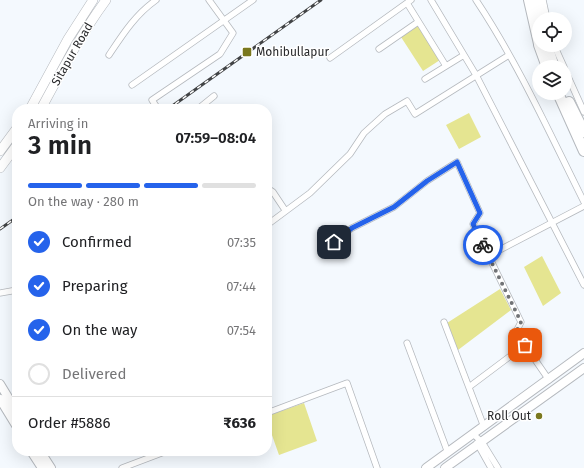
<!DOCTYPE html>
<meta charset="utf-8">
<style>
:root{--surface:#fff;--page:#f6f6f6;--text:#202124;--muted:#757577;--line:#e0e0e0;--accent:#2563eb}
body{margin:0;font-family:"Fira Sans",sans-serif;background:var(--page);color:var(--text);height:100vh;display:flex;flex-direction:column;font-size:15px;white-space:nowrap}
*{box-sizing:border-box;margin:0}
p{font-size:13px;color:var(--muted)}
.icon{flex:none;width:22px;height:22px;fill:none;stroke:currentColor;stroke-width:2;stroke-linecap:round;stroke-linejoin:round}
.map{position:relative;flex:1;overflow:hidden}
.sheet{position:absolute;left:12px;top:104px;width:260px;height:352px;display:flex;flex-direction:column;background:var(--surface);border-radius:16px;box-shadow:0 4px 16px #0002}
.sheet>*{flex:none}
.buttons{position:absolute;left:532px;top:12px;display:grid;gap:8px}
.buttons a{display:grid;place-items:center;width:40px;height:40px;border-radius:50%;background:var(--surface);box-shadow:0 4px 16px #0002;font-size:20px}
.pin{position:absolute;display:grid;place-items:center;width:34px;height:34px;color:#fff;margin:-17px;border-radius:8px;box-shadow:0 2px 6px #0006}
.courier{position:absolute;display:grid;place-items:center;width:40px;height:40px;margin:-20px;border:3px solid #2563eb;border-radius:50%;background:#fff;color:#222;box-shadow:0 1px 5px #0007}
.summary em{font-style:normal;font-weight:600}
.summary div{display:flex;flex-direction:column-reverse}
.summary{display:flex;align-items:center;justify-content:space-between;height:68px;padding:0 16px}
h1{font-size:26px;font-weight:600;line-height:30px}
.bar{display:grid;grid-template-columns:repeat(4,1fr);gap:6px 4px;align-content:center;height:48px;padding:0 16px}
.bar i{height:5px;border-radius:3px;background:var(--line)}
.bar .current{background:var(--accent)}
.bar p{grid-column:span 4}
.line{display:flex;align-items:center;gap:10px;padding:0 16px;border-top:1px solid var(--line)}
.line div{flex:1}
ol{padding:0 16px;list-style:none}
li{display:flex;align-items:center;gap:12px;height:44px}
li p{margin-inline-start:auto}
li .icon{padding:4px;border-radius:50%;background:var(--accent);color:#fff;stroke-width:4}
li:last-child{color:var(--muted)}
li i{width:22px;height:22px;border:2px solid var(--line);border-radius:50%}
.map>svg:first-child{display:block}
.green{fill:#e5e591}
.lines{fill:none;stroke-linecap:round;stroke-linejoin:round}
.street-casing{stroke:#b5b9be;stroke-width:7}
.secondary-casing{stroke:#b5b9be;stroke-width:10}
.primary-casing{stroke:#b5b9be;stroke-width:10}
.highway-casing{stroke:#b5b9be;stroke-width:12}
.street{stroke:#fff;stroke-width:5.5}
.secondary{stroke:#fff;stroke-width:8}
.primary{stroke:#fff;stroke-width:9}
.highway{stroke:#fff;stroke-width:10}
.rail-casing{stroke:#424446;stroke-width:3}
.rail{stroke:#fff;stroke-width:1.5;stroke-dasharray:4.5;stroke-linecap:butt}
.done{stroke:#717376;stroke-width:4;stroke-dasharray:0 7.2}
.route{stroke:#2563eb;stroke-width:5}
.poi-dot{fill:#7a781e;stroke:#fff;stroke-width:1.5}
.labels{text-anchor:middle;stroke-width:3;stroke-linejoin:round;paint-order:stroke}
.poi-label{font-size:12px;fill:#2a2b2d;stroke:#fff;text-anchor:start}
.street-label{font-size:12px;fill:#2a2b2d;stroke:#fff}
</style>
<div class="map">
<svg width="584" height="468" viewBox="0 0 584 468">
<rect width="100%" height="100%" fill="#f4f9fe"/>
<!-- green -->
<path class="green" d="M418 26 440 60 423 71 401 37Z
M469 113 481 137 459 149 446 125Z
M542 256 561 293 543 306 524 267Z
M500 289 511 310 458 350 447 323Z
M304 403 317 441 279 455 267 421V416Z"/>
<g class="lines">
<!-- street casing -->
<g class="street-casing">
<path id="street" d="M431 0 476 75 584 285
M476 0C518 63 550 134 584 202
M543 0 547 19
M407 3 446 66
M554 45 564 67
M379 49 418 22
M109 55C123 34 135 15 156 0
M330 58 411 0
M565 70 584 112
M425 79 464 55
M132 85 253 0
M158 109 152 100 220 54 233 33 209 0
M198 109 214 96
M267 188 273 192 285 210
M267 225 310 193 350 154 364 133 385 114 407 101 415 114 509 55
M333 241 352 228 394 207 427 181 457 162 480 213 473 224 521 322 516 332 549 380
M488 256 584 206
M0 293 17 290
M444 322 484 427
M407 343 448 453
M469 387 525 345
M267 413 347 383 377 468
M474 435 482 442 498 468
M477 443 491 468
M122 468 167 451"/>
</g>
<!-- secondary casing -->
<g class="secondary-casing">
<path id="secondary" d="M0 384 17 412
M0 399 17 427
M31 451 42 468
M40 451 51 468
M426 468 584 353
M445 468 584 368"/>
</g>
<!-- primary casing -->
<g class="primary-casing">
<path id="primary" d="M30 109 68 39 93 0
M41 109C61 72 81 34 106 0
M0 151 17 128
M0 168 17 145"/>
</g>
<!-- highway casing -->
<g class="highway-casing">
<path id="highway" d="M529 0 539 44
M537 0 541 19
M539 45 547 67
M547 45 554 67
M558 93 584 151
M569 102 584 132"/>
</g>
<!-- street -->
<use href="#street" class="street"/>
<!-- secondary -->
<use href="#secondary" class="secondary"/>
<!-- primary -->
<use href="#primary" class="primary"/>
<!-- highway -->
<use href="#highway" class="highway"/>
<!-- rail casing -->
<g class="rail-casing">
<path id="rail" d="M168 109 321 0
M0 229 17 217"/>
</g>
<!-- rail -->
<use href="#rail" class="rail"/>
</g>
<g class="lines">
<!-- done -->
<path class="done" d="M483 245 521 322 516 332 525 345"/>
<!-- route -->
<path class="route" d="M334 242 352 228 394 207 427 181 457 162 480 213 473 224 483 245"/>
</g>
<!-- markers -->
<g class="poi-dot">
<rect x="242" y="47" width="10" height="10" rx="2"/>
<circle cx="539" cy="416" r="4"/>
</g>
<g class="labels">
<!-- poi labels -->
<g class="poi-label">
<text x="256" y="56">Mohibullapur</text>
<text x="531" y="420" text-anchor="end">Roll Out</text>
</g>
<!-- street labels -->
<g class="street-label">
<text transform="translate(72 54) rotate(-60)" y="4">Sitapur Road</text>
</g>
</g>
</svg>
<div class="buttons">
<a><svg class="icon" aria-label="locate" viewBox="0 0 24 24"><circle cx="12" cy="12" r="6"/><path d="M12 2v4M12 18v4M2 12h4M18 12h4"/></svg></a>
<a><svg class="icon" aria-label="layers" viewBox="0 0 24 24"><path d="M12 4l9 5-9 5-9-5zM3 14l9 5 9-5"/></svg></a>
</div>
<div class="pin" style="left:525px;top:345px;background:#ea580c"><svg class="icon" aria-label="bag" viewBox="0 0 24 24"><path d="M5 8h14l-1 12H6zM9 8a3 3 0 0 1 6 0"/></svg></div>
<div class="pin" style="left:334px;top:242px;background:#1f2937"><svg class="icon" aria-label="home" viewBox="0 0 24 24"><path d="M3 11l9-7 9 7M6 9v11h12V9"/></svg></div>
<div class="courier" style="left:483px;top:245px"><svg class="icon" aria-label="bike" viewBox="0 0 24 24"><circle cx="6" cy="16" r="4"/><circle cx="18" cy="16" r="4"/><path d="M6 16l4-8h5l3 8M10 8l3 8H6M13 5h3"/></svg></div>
<section class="sheet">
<div class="summary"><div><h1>3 min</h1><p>Arriving in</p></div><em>07:59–08:04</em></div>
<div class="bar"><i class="current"></i><i class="current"></i><i class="current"></i><i></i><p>On the way · 280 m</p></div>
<ol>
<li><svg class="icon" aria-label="check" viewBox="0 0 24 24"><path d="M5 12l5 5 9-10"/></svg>Confirmed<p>07:35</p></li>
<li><svg class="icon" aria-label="check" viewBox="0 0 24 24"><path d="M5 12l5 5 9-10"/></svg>Preparing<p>07:44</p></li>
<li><svg class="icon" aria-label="check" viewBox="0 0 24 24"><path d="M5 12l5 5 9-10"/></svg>On the way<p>07:54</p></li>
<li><i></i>Delivered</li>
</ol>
<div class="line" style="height:52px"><div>Order #5886</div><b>₹636</b></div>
</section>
</div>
